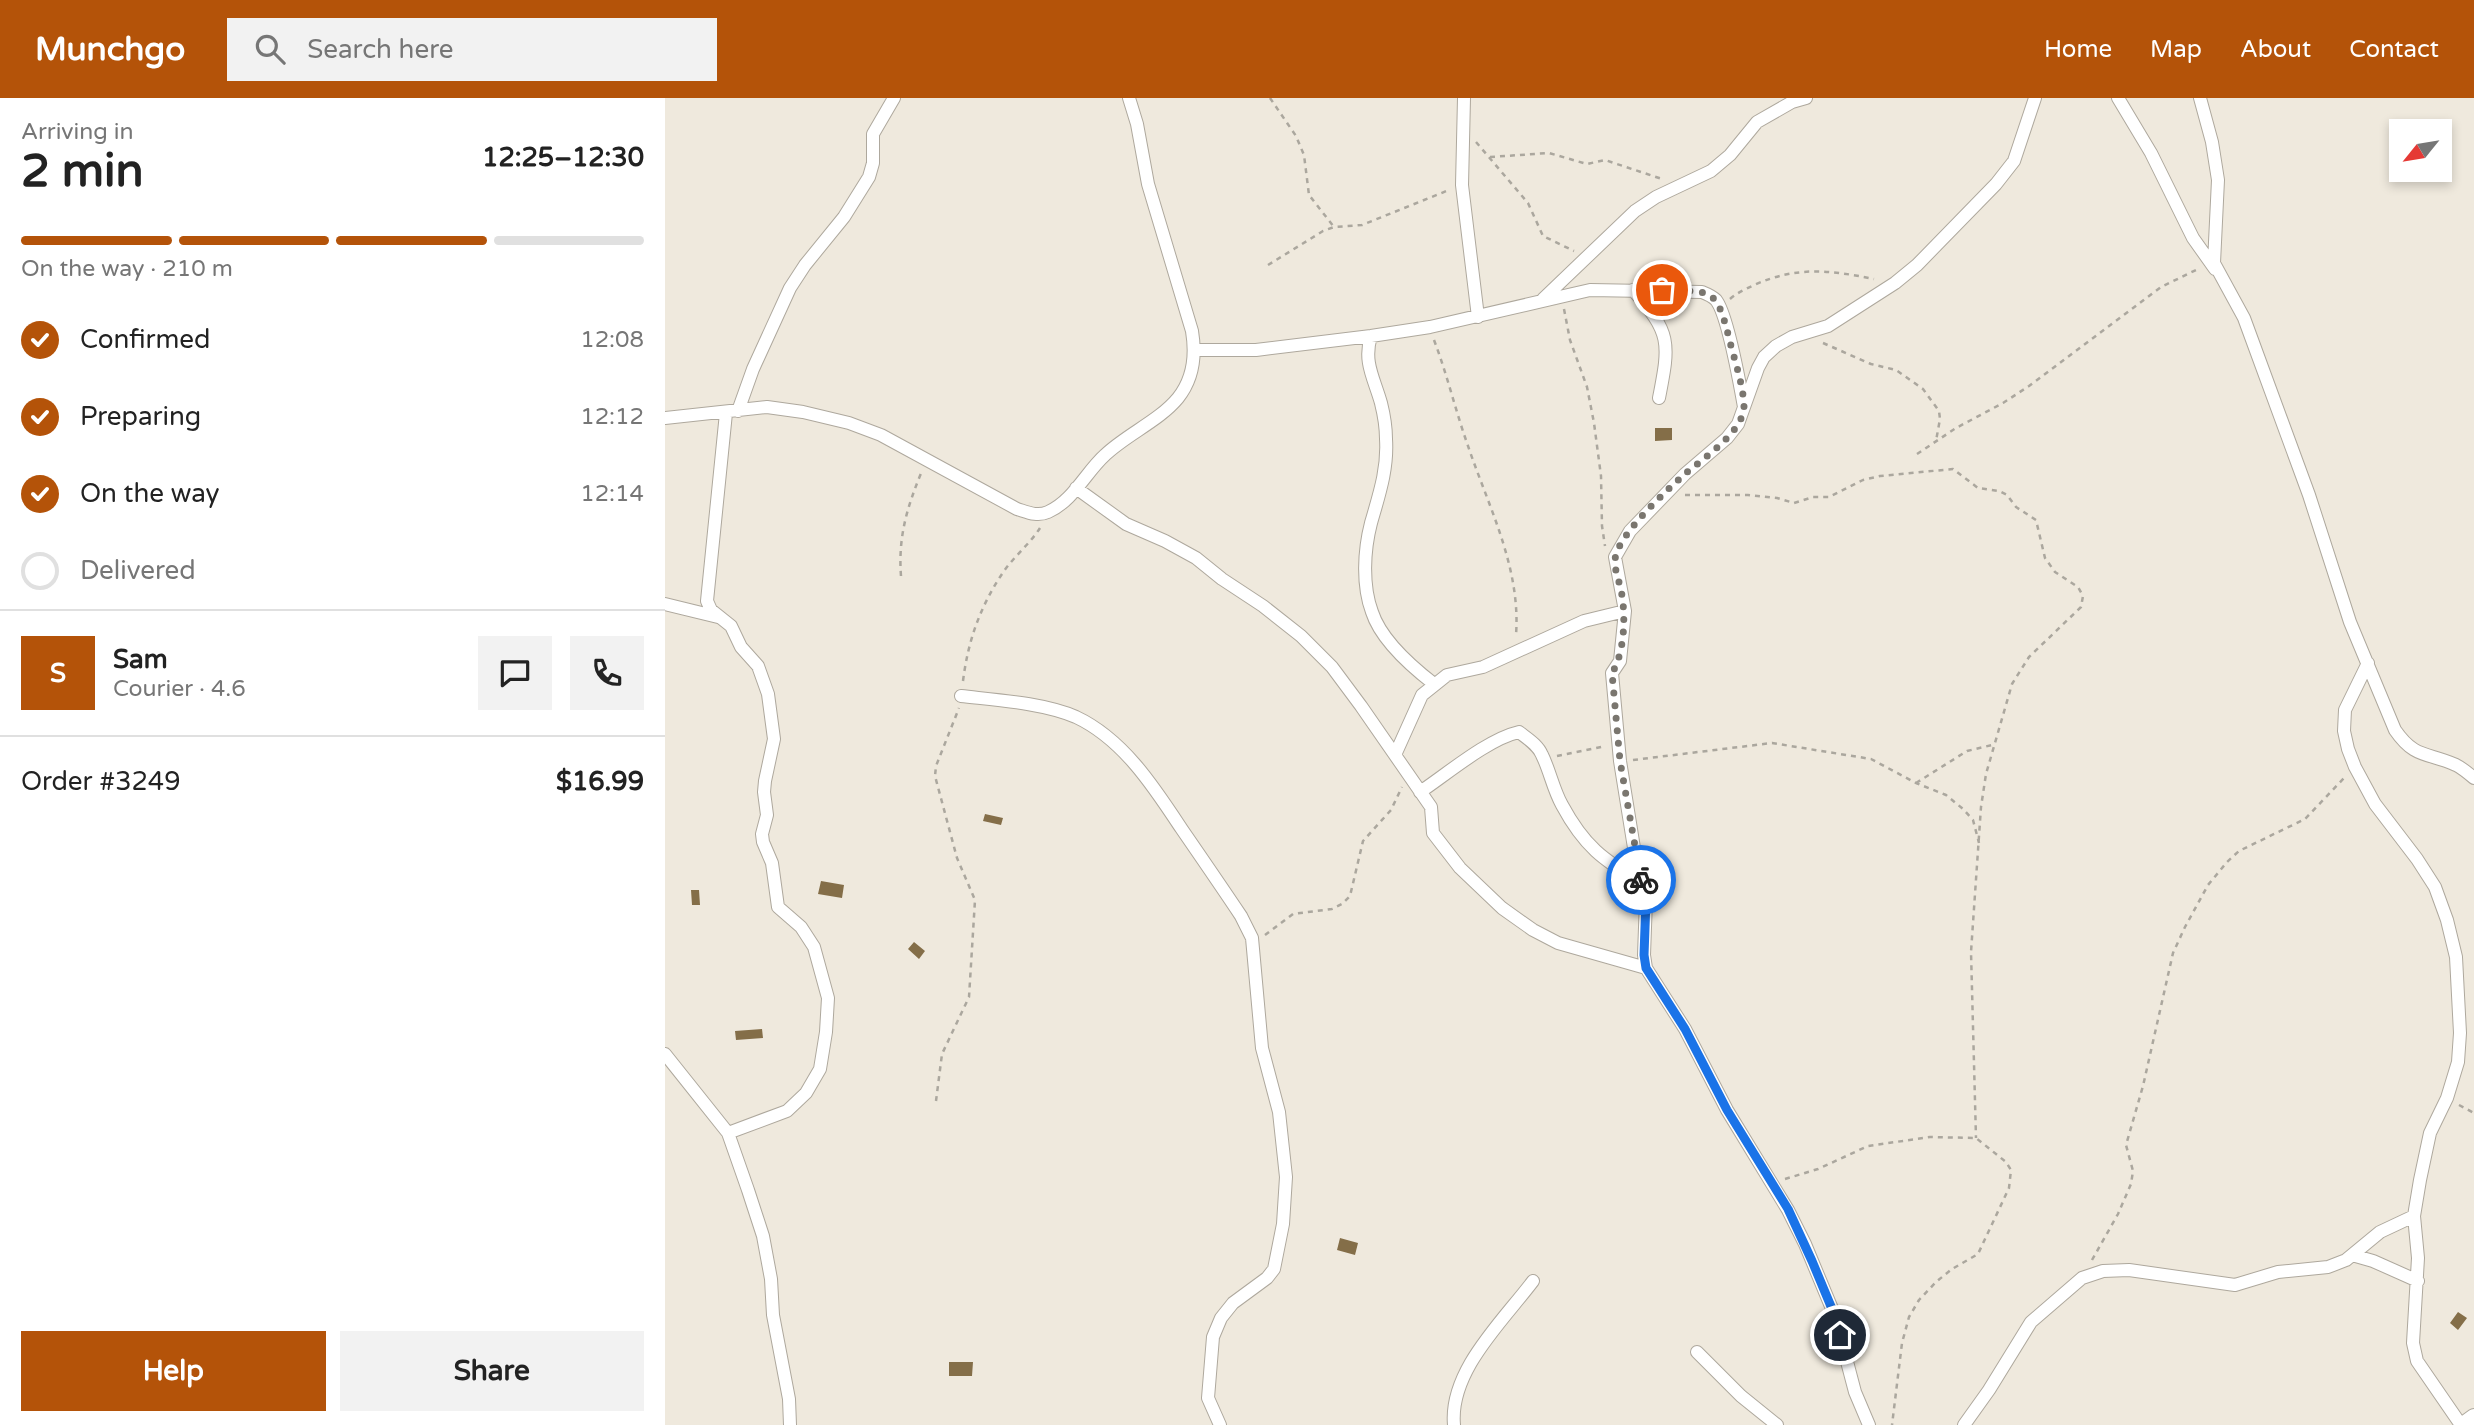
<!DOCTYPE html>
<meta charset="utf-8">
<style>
:root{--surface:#fff;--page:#f2f2f2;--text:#222;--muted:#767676;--line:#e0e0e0;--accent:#b45309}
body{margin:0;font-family:"Varela Round",sans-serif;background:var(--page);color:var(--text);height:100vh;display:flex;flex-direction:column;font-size:26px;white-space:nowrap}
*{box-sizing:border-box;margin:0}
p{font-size:23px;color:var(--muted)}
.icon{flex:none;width:38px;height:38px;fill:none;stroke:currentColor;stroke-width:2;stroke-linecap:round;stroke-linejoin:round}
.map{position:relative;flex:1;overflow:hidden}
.side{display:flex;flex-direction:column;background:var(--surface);width:665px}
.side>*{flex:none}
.needle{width:46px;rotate:240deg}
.buttons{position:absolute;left:1724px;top:21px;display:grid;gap:14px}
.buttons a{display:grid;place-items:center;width:63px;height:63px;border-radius:0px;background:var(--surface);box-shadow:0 4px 10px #0003;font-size:35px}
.pin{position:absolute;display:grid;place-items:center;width:60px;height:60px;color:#fff;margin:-30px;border:4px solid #fff;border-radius:50%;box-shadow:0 2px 7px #0007}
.courier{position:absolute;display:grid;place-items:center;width:70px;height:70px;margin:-35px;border:5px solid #1a73e8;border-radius:50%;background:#fff;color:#222;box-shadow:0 2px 9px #0007}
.head em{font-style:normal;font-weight:700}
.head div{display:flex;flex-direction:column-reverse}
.head{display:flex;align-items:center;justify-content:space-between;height:119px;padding:0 21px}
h1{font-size:46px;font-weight:700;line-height:52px}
.bar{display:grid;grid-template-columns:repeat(4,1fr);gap:10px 7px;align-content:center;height:84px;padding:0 21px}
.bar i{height:9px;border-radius:5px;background:var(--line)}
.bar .current{background:var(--accent)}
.bar p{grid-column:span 4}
.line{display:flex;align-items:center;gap:18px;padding:0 21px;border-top:2px solid var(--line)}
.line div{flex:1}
.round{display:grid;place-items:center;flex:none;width:74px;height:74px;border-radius:0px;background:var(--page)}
ol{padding:0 21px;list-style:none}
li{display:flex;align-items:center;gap:21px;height:77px}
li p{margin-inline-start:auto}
li .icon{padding:7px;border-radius:50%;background:var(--accent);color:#fff;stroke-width:4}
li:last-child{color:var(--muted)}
li i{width:38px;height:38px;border:4px solid var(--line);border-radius:50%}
.action{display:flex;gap:14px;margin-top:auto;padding:14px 21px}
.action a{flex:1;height:80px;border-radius:0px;background:var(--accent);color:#fff;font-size:28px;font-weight:700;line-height:80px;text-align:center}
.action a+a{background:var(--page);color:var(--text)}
header{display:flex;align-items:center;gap:42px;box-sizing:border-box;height:98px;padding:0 35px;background:var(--accent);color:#fff}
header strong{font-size:33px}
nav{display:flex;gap:38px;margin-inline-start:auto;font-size:24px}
.search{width:490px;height:63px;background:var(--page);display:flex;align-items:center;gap:18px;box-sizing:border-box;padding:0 24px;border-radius:0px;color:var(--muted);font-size:26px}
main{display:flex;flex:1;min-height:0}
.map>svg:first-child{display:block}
.building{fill:#846e48}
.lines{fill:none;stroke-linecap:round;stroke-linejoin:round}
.minor-casing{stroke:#aea89d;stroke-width:14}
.tertiary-casing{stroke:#aea89d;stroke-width:18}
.path{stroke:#aba79e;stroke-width:2.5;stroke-dasharray:5 5;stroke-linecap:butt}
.minor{stroke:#fff;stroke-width:12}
.tertiary{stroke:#fff;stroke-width:16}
.done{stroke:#7a766f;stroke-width:7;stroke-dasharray:0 12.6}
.route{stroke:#1a73e8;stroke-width:9}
</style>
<header>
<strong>Munchgo</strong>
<div class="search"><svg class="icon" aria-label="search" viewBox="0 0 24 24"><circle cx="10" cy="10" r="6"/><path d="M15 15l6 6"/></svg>Search here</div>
<nav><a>Home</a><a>Map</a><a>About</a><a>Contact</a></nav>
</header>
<main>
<section class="side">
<div class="head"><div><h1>2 min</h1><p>Arriving in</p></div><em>12:25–12:30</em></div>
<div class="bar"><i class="current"></i><i class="current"></i><i class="current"></i><i></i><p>On the way · 210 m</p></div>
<ol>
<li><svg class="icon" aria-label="check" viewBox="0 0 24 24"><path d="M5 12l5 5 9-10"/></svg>Confirmed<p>12:08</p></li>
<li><svg class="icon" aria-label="check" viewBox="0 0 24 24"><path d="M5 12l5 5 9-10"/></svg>Preparing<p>12:12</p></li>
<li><svg class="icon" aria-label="check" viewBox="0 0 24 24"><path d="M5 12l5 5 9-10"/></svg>On the way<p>12:14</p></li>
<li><i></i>Delivered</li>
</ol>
<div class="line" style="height:126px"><b class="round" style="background:var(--accent);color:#fff">S</b><div><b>Sam</b><p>Courier · 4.6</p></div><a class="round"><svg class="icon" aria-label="chat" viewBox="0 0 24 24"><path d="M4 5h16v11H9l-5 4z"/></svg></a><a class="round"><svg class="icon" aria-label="phone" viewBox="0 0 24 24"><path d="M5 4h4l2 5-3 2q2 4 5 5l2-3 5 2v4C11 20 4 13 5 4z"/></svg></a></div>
<div class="line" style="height:91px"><div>Order #3249</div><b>$16.99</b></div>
<div class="action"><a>Help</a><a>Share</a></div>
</section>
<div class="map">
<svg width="1809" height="1327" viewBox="0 0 1809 1327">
<rect width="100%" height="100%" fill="#efe9dd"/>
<!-- building -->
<path class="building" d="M990 330H1007V342L990 343Z
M320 716 338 720 336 727 318 723Z
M156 783 179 787 177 800 153 796Z
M26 792H34L35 807H27Z
M249 844 260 853 254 861 243 851Z
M97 931 98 940 71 942 70 933Z
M675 1140 693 1145 690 1157 672 1152Z
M1793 1214 1802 1220 1793 1232 1785 1225Z
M284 1264H308L307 1278H284Z"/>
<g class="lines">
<!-- minor casing -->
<g class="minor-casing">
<path id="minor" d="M799 0 797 87 813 219
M1453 0 1486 55 1528 140 1550 171
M1535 0 1547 44 1553 82 1549 165 1579 220 1644 397 1685 524 1730 632C1750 661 1762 654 1791 667 1797 670 1803 675 1809 680
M968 192C1006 235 1005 244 994 300
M878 201 970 113 991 99 1046 73 1065 57 1092 24 1127 4 1141 0
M706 238C698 264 709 280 716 305 719 317 721 329 721 341 723 371 714 397 706 425 699 452 697 487 707 514 716 542 747 569 769 586
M530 252H591L706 238 765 229 925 192 1037 194C1042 196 1047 198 1051 202 1063 217 1075 287 1079 309
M73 313 88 271 125 190 140 167 179 119 204 79 208 65V36L229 0
M61 315 42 503 46 512 66 528 76 549 93 568 103 596 109 641 100 683 99 694 102 717 97 736 98 744 107 765 113 809 136 829 149 849 163 900 161 934 155 971 141 995 122 1013 63 1035
M0 320 102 309 138 314 184 325 216 337 352 411C362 414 372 419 383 414 408 403 421 374 440 357 462 336 494 323 513 300 529 280 531 257 527 233L483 86 472 26 464 0
M411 390 461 426 500 443 531 460 557 481 598 508 636 538 667 569 696 608 766 709 768 735 795 770 837 810 868 832 893 845 981 870
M0 506 53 519
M1703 565 1680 612 1679 633 1683 651 1690 669 1710 706 1752 761 1770 789 1782 822 1791 859 1795 935 1793 964 1782 1000 1765 1035 1755 1082 1749 1118 1753 1160 1748 1245 1752 1263 1796 1327
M296 598C331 602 379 605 411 619 458 641 489 689 516 730 536 759 556 788 576 818L587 840 597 950 614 1014 621 1079 618 1126 609 1171 602 1180 568 1205 556 1220 548 1239 543 1300 555 1327
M730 657 757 597 782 577 818 569 919 523 960 513
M755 694C782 676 823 641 854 634 863 641 873 647 877 657 885 673 888 691 897 707 919 748 938 762 977 785
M0 956 63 1035 83 1092 98 1138 106 1181 108 1217 124 1301 125 1327
M1687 1157 1708 1163 1753 1183
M1032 1254 1076 1298 1112 1327
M789 1327C784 1273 838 1223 868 1183
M1204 1327 1190 1294 1170 1218 1140 1146 1123 1112 1062 1012 1020 931 981 870 979 857 981 802 970 756 955 663 947 575 955 563 960 513 950 459 965 433 1020 376 1062 340 1073 326 1093 270 1099 259 1111 248 1127 239 1163 228 1230 185 1252 167 1331 86 1349 63 1370 0
M1299 1327 1324 1292 1366 1224 1417 1180 1438 1173 1464 1172 1570 1187 1613 1174 1663 1169 1681 1162 1715 1134 1749 1118"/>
</g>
<!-- tertiary casing -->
<g class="tertiary-casing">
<path id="tertiary" d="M1798 1327 1809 1319"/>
</g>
<!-- path -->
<path class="path" d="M605 0 631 38 639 57 644 97 669 129
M811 44 863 105 878 138 909 153
M825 59 884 55 922 66 940 62 997 81
M603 167 658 133 669 129 697 127 784 92
M1065 201C1073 194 1081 191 1089 187 1132 168 1165 172 1209 181
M899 211 905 242 922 289 929 325 936 378 937 428 940 448
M769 242C782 276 790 311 802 345 823 408 856 469 851 537
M1158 245 1206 266 1231 272 1258 291 1274 313 1275 321 1271 343
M1252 356 1291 330 1338 305 1364 288 1496 189 1533 171
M1020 397H1083L1112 400 1129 405 1148 399H1164L1198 382 1215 378 1288 371 1313 390 1334 393 1342 397 1351 409 1371 422 1380 460 1390 474 1413 489 1418 498 1416 509 1364 559 1347 586 1321 676 1316 709 1306 854 1311 1040
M236 478C233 439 242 409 257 373
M298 583C303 543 315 509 337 476 348 459 364 447 375 430
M892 658 941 648
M968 662 1107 645 1206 661 1251 685 1281 697 1298 711 1308 722 1314 745
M1251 685 1302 653 1331 646
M600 837 628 816 667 811 677 806 685 798 698 743 726 712 737 689
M271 1003 277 956 304 899 310 802 292 760 270 678 271 668 294 610
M1794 1007 1809 1015
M1120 1081 1153 1071 1203 1048 1265 1039 1311 1040 1341 1064 1346 1072 1344 1090 1313 1156 1287 1171 1271 1184 1254 1202 1244 1219 1237 1245 1227 1327
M1427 1162 1453 1116 1466 1086 1468 1073 1461 1047 1478 988 1508 855 1520 829 1543 787 1562 764 1574 753 1640 721 1680 679"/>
<!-- minor -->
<use href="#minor" class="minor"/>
<!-- tertiary -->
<use href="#tertiary" class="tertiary"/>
</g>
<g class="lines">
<!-- done -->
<path class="done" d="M976 782 955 663 947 575C960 554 961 516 956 492 953 478 946 465 953 451 966 425 1000 394 1021 375 1039 360 1079 333 1079 308 1078 285 1069 261 1064 240 1051 188 1047 194 997 192"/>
<!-- route -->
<path class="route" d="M976 782 981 802 979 857 981 870 1020 931 1062 1012 1123 1111 1147 1163 1170 1218 1175 1237"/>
</g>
</svg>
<div class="buttons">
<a><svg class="needle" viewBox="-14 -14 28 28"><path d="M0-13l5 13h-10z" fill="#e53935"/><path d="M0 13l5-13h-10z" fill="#767676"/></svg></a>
</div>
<div class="pin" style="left:997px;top:192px;background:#ea580c"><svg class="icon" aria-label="bag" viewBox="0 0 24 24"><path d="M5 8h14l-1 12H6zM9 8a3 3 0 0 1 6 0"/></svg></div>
<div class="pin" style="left:1175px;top:1237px;background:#1f2937"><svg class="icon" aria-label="home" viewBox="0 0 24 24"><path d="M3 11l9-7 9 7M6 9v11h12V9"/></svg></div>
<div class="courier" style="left:976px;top:782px"><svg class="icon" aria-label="bike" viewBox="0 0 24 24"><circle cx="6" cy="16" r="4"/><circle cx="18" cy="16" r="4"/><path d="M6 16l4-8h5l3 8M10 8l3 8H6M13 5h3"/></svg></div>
</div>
</main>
